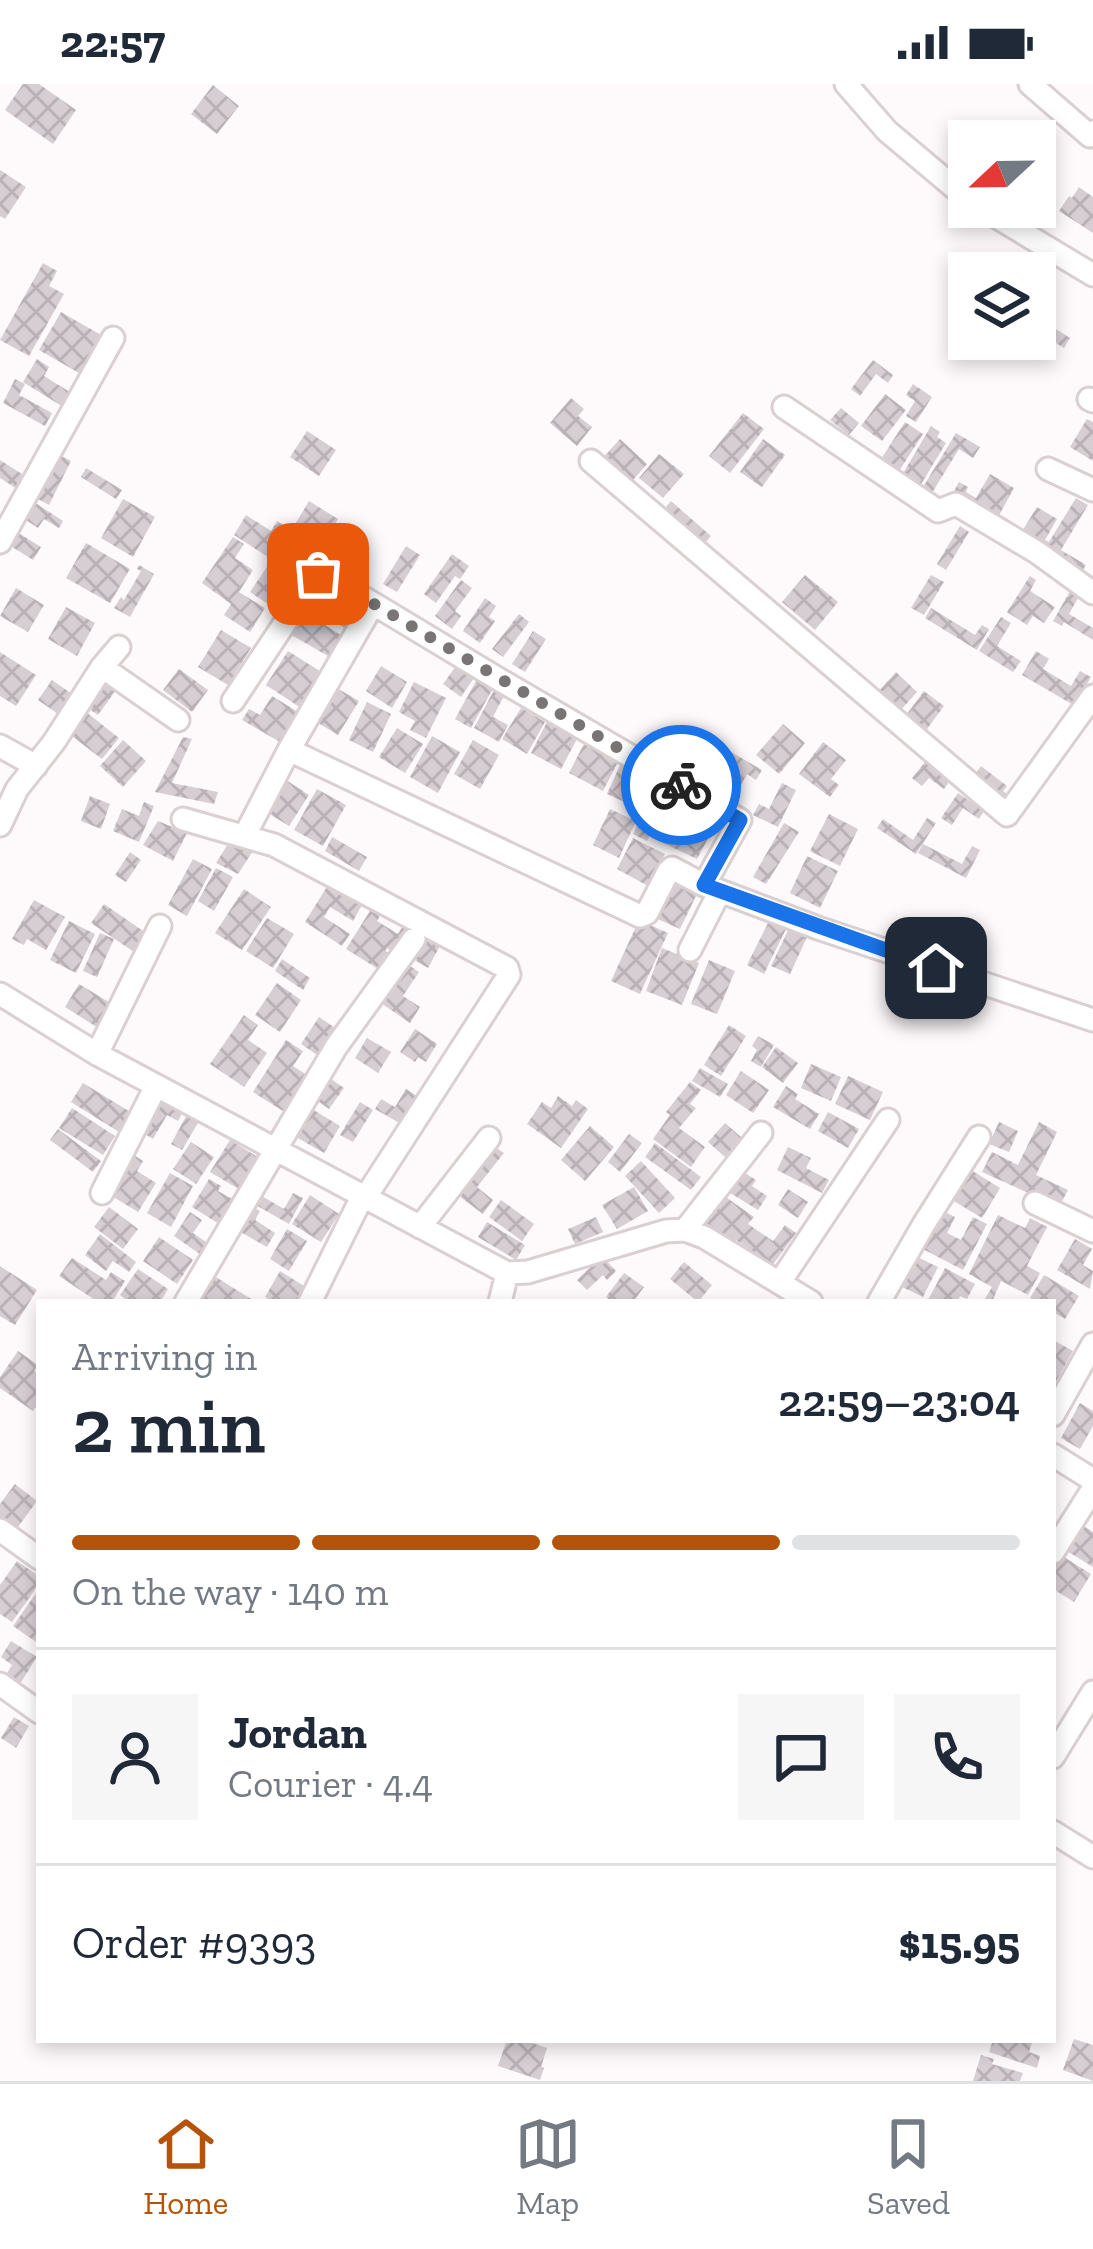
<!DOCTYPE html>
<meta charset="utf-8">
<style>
:root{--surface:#fff;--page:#f6f6f7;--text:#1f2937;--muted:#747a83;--line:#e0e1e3;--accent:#b45309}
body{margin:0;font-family:"Zilla Slab",serif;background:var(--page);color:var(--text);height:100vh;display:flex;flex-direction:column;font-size:45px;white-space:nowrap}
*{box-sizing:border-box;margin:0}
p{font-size:39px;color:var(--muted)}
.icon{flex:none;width:66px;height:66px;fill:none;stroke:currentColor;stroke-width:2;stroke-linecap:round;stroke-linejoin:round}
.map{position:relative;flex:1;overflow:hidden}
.details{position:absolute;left:36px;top:1215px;width:1020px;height:744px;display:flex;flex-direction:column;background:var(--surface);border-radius:0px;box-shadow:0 6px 18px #0003}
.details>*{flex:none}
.needle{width:78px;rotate:248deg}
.tools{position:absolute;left:948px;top:36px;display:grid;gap:24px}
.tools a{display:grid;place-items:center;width:108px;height:108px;border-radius:0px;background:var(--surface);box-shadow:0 6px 18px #0003;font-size:60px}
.pin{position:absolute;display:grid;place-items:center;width:102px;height:102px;color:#fff;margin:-51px;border-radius:24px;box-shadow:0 6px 18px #0006}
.courier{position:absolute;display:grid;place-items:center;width:120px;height:120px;margin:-60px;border:9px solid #1a73e8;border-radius:50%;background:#fff;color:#222;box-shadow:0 3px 15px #0007}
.headline em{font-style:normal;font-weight:600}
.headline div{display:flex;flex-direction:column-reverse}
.headline{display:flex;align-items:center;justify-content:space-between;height:204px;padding:0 36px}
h1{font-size:78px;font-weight:600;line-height:90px}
.bar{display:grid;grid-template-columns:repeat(4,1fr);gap:18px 12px;align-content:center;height:144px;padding:0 36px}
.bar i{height:15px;border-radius:9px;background:var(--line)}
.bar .current{background:var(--accent)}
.bar p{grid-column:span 4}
.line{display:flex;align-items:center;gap:30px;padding:0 36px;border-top:3px solid var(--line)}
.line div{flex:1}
.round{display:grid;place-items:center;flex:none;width:126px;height:126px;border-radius:0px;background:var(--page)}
.status{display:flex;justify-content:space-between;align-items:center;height:84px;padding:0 60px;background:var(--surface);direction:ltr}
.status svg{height:33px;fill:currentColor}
.menu{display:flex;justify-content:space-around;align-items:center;height:168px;border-top:3px solid var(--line);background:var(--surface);font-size:33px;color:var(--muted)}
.menu a{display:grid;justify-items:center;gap:6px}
.menu .current{color:var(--accent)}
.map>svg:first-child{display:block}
.building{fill:url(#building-cross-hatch)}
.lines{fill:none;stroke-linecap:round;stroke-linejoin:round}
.minor-casing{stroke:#dbd0d1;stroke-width:27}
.minor{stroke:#fff;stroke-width:21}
.done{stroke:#797575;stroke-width:12;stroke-dasharray:0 21.6}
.route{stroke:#1a73e8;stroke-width:15}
</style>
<div class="status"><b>22:57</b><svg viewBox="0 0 49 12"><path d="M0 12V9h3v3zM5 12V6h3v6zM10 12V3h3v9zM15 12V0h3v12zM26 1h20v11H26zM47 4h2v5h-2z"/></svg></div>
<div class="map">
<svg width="1093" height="1997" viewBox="0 0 1093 1997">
<defs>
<pattern id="building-cross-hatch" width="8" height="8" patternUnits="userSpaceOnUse" patternTransform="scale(3)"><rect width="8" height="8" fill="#d7ced4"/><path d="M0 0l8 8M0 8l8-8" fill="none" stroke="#b9b1b6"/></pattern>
</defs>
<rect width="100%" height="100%" fill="#fef9fa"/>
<!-- building -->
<path class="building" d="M23 0H39L76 26 53 60 5 26Z
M213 1 239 22 217 50 191 30Z
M0 86 26 103 5 135 0 132Z
M1079 103 1093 113V149L1059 127 1069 112 1072 114Z
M43 179 57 187 49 202 64 210 29 272 0 256Z
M1035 214 1043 219 1035 232 1070 254 1064 264 1035 246Z
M61 228 101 251 79 289 39 266Z
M37 275 49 283 44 292 73 310 65 324 23 298Z
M873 276 893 291 888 299 876 290 860 312 851 305Z
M15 295 25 300 19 311 52 329 45 342 3 319Z
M913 300 932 313 916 338 906 332 915 317 906 311Z
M885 310 906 326 882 357 861 342Z
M571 314 584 325 578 332 592 343 577 362 550 339Z
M841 324 859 339 849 351 830 336Z
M743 329 764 345 730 389 709 372Z
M1087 335 1093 338V377L1070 363Z
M905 338 923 350 899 387 881 375Z
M931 342 940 348 937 353 946 359 920 402 902 391Z
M307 347 336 366 319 392 290 373Z
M956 349 980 363 973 374 959 365 932 409 923 403Z
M620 355 647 380 627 403 599 378Z
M763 355 785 371 762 403 740 388Z
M58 370 71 377 49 421 36 414Z
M659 370 684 390 663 414 639 394Z
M0 376 25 392 17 405 0 394Z
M86 384 122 406 116 415 81 393Z
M990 390 1014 404 997 435 952 411 959 398 968 403 966 408 976 414Z
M1076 414 1088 421 1061 466 1086 481 1081 489 1021 449 1037 423 1057 435 1045 456 1049 458Z
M123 415 155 433 133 473 101 454Z
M309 417 338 435 309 484 279 467Z
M671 417 711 452 700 465 660 430Z
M34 418 63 437 59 444 44 435 38 444 23 434Z
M246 431 271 447 277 437 290 445 271 475 234 451Z
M960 442 969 448 946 486 937 480Z
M17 448 41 463 33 476 9 461Z
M233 453 244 460 235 474 253 486 239 508 265 524 250 548 224 531 231 520 202 499Z
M86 459 130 485 110 519 66 494Z
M406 462 420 471 397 508 383 500Z
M452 470 469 482 460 495 455 492 436 519 424 510Z
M139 481 154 490 130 533 114 524 121 513 124 516 141 487 137 485Z
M267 483 293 501 277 526 250 508Z
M805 491 838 518 815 546 782 518Z
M931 491 944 498 924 531 911 524Z
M1030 492 1036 496 1030 507 1055 523 1044 539 1033 532 1027 541 1007 528Z
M461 496 472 504 455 527 461 532 452 545 435 532Z
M326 499 364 524 349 547 311 522Z
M1073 502 1082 507 1069 530 1093 544V556L1064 538 1062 542 1053 537Z
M16 504 44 521 28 548 0 532Z
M485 514 496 522 489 533 495 537 480 559 463 547Z
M66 523 95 539 77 572 48 555Z
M931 524 975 551 982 541 989 545 977 566 925 534Z
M302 527 346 554 333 575 288 549Z
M519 530 529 538 503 573 492 565Z
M1001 533 1011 539 997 562 1021 577 1013 588 979 567Z
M221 546 251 564 228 601 198 583Z
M533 547 546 555 525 588 512 580Z
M288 567 323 589 301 624 266 601Z
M1036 567 1049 575 1043 585 1071 602 1080 587 1091 593 1075 622 1022 591Z
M0 568 36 591 16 622 0 612Z
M381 582 407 598 392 624 366 607Z
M456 582 474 594 461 613 443 600Z
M179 585 208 606 192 628 163 606Z
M896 588 917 608 899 628 878 608Z
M110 595 119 602 98 631 88 624Z
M52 596 75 612 61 632 38 616Z
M476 597 492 606 471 644 455 635Z
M414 598 446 614 426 654 410 646 415 637 399 628Z
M330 600 359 617 338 651 310 634Z
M495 604 505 610 493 633 508 641 499 658 474 644Z
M924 607 944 622 924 649 904 634Z
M272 612 298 628 280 658 242 636 249 625 260 631Z
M367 618 391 630 373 668 349 656Z
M521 624 545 638 527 670 502 655Z
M86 628 119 654 102 675 69 650Z
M548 636 578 653 561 685 531 669Z
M783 640 805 659 779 690 756 671Z
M683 641 693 647 677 675 666 669Z
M397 644 423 660 405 689 379 673Z
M432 652 460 668 438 709 410 693Z
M183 653 192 655 172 699 218 708 214 720 155 708Z
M123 656 146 677 123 703 100 682Z
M473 656 499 671 480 705 454 690Z
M586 656 620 674 603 707 569 689Z
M823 658 846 676 831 695 839 701 830 713 799 690Z
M724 664 762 686 756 696 747 690 737 708 708 691Z
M925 678 949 698 944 705 929 694 922 702 912 694Z
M621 679 652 693 638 724 607 710Z
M981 682 1007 702 1003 707 1011 713 1007 719 973 693Z
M280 692 309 711 289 742 260 724Z
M663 693 687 717 679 732 651 717Z
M782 699 796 706 778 743 753 731 759 720 769 725Z
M317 705 346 721 323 762 294 746Z
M958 709 984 727 979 735 963 724 952 741 941 734Z
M696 711 723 726 697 775 659 757 666 743 657 738 647 757 633 750 649 719 682 737Z
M90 712 110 720 101 745 81 737Z
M144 718 154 722 139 758 113 747 122 725 139 732Z
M610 725 636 737 619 774 593 761Z
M829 730 858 745 840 782 810 767Z
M927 734 936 739 916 770 877 744 883 735 913 756Z
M158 737 187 749 173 777 143 761Z
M784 739 799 748 766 800 753 793Z
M332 753 367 773 359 787 325 767Z
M232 754 253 767 238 790 216 779Z
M633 754 665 770 648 802 617 785Z
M923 760 962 780 972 762 980 766 966 794 918 769Z
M130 768 141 776 126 798 115 791Z
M807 772 838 787 820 824 790 809Z
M193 775 212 785 187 832 168 821Z
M216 784 233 793 214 827 198 817Z
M669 795 698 808 680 845 653 833Z
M328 801 362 821 353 837 330 823 324 833 350 850 342 862 305 838Z
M244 805 271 823 242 866 215 849Z
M34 816 65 833 46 866 27 855 24 861 12 855Z
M375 819 384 825 377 837 398 850 408 833 421 841 402 873 387 864 385 867 394 872 383 888 346 865Z
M104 820 149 851 137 870 91 839Z
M267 834 294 850 273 884 246 867Z
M770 835 787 843 764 890 747 881Z
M639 836 668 849 640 910 611 897Z
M69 837 95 850 76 889 50 876Z
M790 842 808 851 790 890 771 882Z
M100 849 114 855 97 893 83 887Z
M426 852 441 860 428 884 413 875Z
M662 864 699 879 682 921 646 907Z
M282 875 310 894 303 906 275 887Z
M709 876 735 887 717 930 691 920Z
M403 877 419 888 403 912 420 923 410 939 378 917Z
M277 899 301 916 280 948 255 931Z
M79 900 117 923 103 947 65 923Z
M244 931 258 941 248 956 267 969 244 1003 210 980Z
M319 933 341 948 323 975 301 960Z
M729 941 746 952 721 992 704 981Z
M415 945 437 960 426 978 418 973 415 978 400 968Z
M758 952 774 961 761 983 751 977 757 966 752 962Z
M367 954 391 968 378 989 355 974Z
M286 956 303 967 293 982 310 993 286 1029 253 1008Z
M776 963 798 979 783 999 762 983Z
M811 980 841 993 831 1017 801 1004Z
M700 984 728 1000 720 1013 692 997Z
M741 987 769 1006 753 1029 726 1011Z
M848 992 883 1008 870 1036 835 1020Z
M331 995 344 1004 329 1025 316 1016Z
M690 998 701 1006 690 1020 696 1024 679 1044 705 1063 691 1083 653 1055 670 1031 666 1028Z
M83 999 132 1029 119 1048 71 1018Z
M786 1002 798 1010 795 1015 819 1030 810 1045 773 1023Z
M406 1005 417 1012 401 1040 375 1025 381 1015 395 1023Z
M558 1012 572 1022 576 1016 588 1025 561 1064 527 1040 542 1018 551 1024Z
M156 1013 183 1028 178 1037 167 1031 153 1055 137 1045Z
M360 1018 373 1026 353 1058 340 1051Z
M72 1024 115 1052 103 1071 59 1044Z
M190 1025 202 1032 182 1066 171 1060Z
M312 1025 340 1042 324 1069 296 1053Z
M828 1028 859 1045 848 1064 818 1047Z
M999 1038 1018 1047 1009 1068 989 1060Z
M1039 1038 1057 1048 1036 1091 1068 1106 1059 1123 982 1088 992 1068 1018 1081Z
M725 1039 742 1054 725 1073 708 1058Z
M590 1042 614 1063 585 1097 561 1076Z
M58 1045 101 1077 93 1088 50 1056Z
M629 1050 642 1059 620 1088 608 1078Z
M230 1056 261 1075 242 1107 210 1088Z
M191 1058 214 1073 196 1100 173 1085Z
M655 1059 701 1093 691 1106 645 1073Z
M492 1061 504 1069 477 1103 493 1116 483 1130 455 1109Z
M788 1063 811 1074 806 1084 829 1096 822 1109 777 1086Z
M131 1069 143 1077 137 1087 156 1099 138 1128 107 1109Z
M641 1077 675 1114 659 1129 625 1092Z
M740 1086 756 1096 752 1102 767 1112 758 1126 727 1107Z
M971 1086 1000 1104 982 1134 952 1116Z
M170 1089 193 1102 171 1143 147 1129Z
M209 1095 221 1102 218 1107 234 1116 226 1128 231 1131 224 1143 192 1123Z
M634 1103 648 1127 617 1145 602 1121Z
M788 1105 808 1118 798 1134 778 1121Z
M293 1109 303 1114 289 1140 254 1120 260 1111 284 1125Z
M720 1109 754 1133 748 1140 773 1157 785 1141 796 1149 772 1182 736 1156 732 1163 699 1139Z
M310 1111 339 1130 321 1158 292 1140Z
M501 1116 534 1140 522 1157 489 1133Z
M251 1122 260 1127 255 1136 275 1149 267 1163 237 1146Z
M109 1123 138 1145 123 1165 94 1143Z
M939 1125 955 1133 947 1149 961 1156 973 1133 987 1140 963 1186 919 1163Z
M190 1128 202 1136 193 1149 212 1162 204 1173 174 1152Z
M998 1131 1025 1144 1030 1134 1047 1143 1027 1182 1040 1189 1028 1211 1001 1197 992 1218H983L992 1203 969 1190Z
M596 1133 603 1148 575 1160 568 1145Z
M487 1138 525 1161 516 1176 478 1153Z
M287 1145 307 1157 289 1187 270 1175Z
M100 1150 136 1178 129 1188 113 1177 106 1187 85 1171Z
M159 1153 193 1176 177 1200 143 1177Z
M1075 1155 1092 1165 1083 1181 1093 1187 1090 1205 1057 1186Z
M913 1171 938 1183 923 1213 898 1201Z
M602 1172 616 1187 607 1196 603 1191 587 1206 577 1196Z
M72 1174 106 1196 111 1188 125 1197 112 1218H98L59 1192Z
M684 1178 712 1201 698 1218 670 1195Z
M0 1182 37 1206 15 1241 0 1232Z
M945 1184 975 1200 967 1215 960 1212 957 1218 928 1216Z
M138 1185 168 1205 160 1218H129L120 1211Z
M280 1187 312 1207 305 1218H273L265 1213Z
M624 1189 644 1203 633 1218H612L606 1213Z
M211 1190 256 1218H194Z
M1044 1191 1079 1212 1065 1235 1053 1228V1218H1036L1030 1214Z
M1055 1257 1073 1267 1053 1303V1260Z
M18 1267 38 1281 34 1287 39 1290V1319L33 1327 0 1304V1293Z
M1080 1319 1093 1327V1342L1080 1365 1061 1354Z
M15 1400 37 1417 15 1447 0 1436V1420Z
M1078 1438 1093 1448V1483L1062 1464Z
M1059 1470 1091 1490 1074 1518 1053 1505V1479Z
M17 1477 39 1492V1500L12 1538 0 1530V1501Z
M39 1505V1560L13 1542Z
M11 1557 37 1573 18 1603 4 1594 12 1581 1 1573Z
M14 1633 29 1642 16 1664 1 1654Z
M1074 1955 1093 1961V1997L1063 1986Z
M507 1956H524L547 1964 541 1983 544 1984 540 1996 498 1982Z
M993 1956H1033L1029 1968 1040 1972 1037 1984 989 1968Z
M981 1971 994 1975 992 1980 1023 1989 1020 1997H973Z"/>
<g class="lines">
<!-- minor casing -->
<g class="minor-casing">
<path id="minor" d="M846 0 887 47 969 116
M1030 0 1090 52 1093 48
M980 123 1093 191
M1089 315 1093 317
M784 323 938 427 956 420 1038 469 1093 509
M591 377 1007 731 1093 612
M1048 385 1093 406
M0 458 113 254
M102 583 178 636
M233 617 314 495 318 490H324L500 596 740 736 704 801
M0 662 36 682
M289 666 640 832 647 829 668 788 672 784 704 801 818 844 1093 936
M183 735 274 761 507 884 509 891 365 1114
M0 741 17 705 54 658 102 583 119 563
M245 751 289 666 373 520
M690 866 720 807
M0 910 97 970 507 1189 528 1188 666 1147 685 1146 704 1153 811 1218
M97 970 160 842
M102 1109 156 1002
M1035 1119 1093 1147
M420 1143 489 1054
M685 1146 761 1049
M780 1198 888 1036
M186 1218 336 963 414 855
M310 1218 362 1113
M500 1218 507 1189
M879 1218 924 1140 979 1053
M1053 1331 1093 1260
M1053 1371 1093 1396
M0 1446 39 1474
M1053 1468 1093 1405
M0 1600 39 1628
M1053 1673 1093 1608
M1053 1748 1093 1773"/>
</g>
<!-- minor -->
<use href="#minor" class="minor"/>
</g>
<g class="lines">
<!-- done -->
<path class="done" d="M318 490H323L681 701"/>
<!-- route -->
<path class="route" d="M681 701 740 736 704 801 936 884"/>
</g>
</svg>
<div class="tools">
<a><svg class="needle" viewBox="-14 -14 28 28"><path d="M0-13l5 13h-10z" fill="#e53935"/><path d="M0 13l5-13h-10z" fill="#747a83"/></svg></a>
<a><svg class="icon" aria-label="layers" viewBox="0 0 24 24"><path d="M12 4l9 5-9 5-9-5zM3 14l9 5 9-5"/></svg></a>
</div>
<div class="pin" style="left:318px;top:490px;background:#ea580c"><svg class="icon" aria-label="bag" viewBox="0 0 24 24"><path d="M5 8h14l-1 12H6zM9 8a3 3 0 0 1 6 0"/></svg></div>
<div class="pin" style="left:936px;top:884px;background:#1f2937"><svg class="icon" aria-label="home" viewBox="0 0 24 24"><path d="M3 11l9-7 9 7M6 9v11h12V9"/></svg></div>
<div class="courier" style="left:681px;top:701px"><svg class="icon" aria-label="bike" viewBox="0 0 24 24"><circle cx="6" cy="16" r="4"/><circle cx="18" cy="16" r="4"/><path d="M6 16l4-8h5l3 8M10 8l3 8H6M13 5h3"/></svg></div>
<section class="details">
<div class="headline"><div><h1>2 min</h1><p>Arriving in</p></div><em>22:59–23:04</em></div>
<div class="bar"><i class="current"></i><i class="current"></i><i class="current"></i><i></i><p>On the way · 140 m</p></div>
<div class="line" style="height:216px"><a class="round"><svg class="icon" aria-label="person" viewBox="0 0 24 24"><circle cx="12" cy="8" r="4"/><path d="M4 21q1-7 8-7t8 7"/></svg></a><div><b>Jordan</b><p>Courier · 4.4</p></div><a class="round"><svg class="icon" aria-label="chat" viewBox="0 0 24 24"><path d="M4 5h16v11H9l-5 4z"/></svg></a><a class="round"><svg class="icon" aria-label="phone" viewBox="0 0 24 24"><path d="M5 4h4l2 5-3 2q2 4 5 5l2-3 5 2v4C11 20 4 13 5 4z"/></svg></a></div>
<div class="line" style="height:156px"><div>Order #9393</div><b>$15.95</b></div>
</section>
</div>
<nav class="menu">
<a class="current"><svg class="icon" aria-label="home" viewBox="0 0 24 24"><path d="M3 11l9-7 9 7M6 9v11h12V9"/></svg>Home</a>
<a><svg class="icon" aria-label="map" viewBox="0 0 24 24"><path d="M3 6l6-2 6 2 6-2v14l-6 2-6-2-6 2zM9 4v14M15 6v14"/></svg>Map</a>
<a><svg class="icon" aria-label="saved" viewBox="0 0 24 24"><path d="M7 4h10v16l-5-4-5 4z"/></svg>Saved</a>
</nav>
